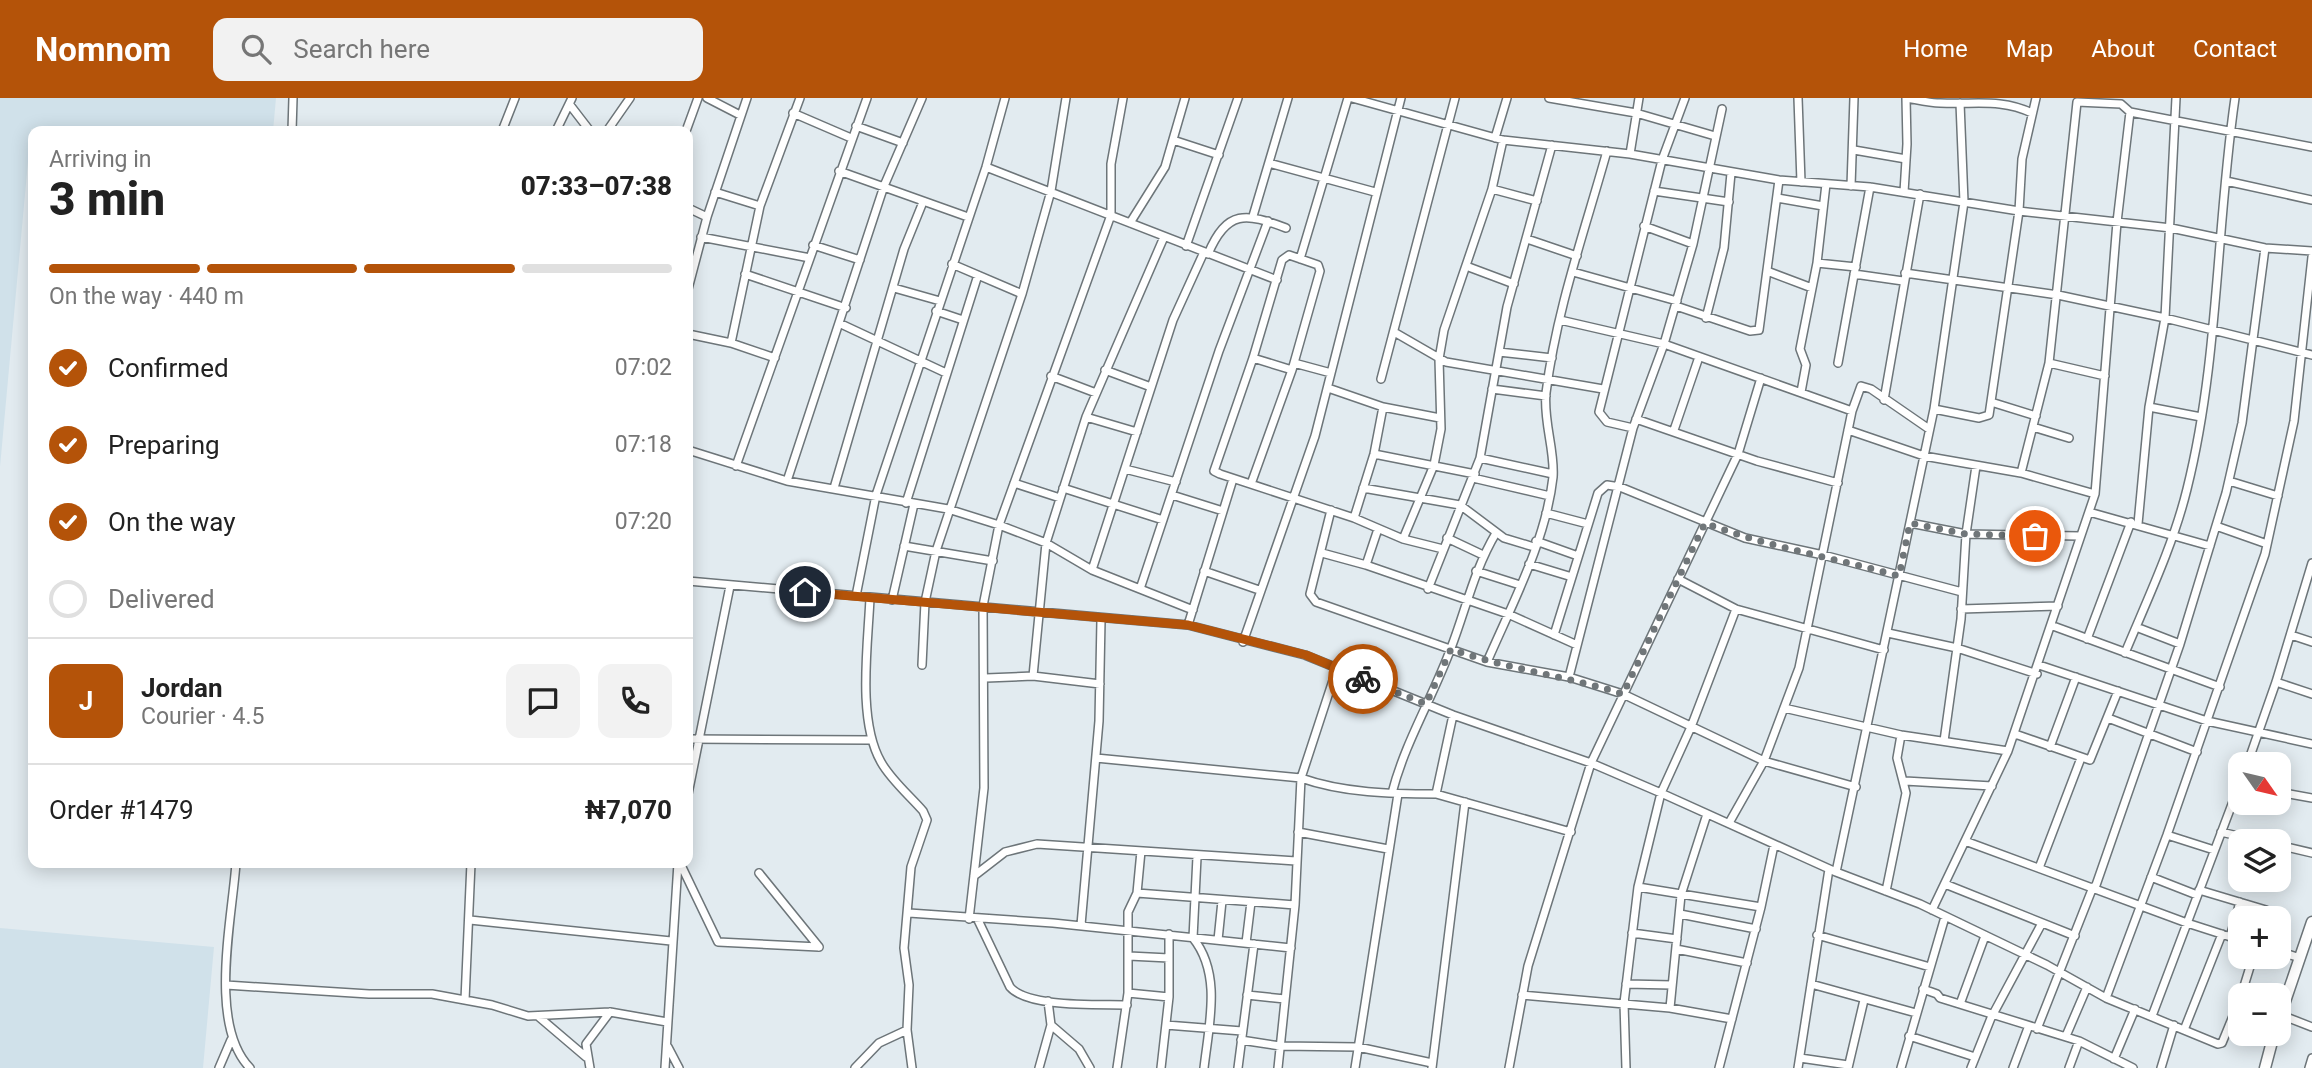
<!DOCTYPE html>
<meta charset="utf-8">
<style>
:root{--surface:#fff;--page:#f2f2f2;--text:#222;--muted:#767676;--line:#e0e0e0;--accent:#b45309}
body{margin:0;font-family:Roboto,sans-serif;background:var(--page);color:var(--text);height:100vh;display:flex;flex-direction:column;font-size:26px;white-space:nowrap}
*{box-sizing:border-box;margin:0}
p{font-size:23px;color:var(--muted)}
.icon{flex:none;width:38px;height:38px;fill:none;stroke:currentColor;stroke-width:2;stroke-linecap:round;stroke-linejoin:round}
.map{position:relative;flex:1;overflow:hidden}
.panel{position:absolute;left:28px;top:28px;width:665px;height:742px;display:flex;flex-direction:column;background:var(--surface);border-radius:14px;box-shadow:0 4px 18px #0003}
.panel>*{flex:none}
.needle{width:46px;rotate:124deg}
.controls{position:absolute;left:2228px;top:654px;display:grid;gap:14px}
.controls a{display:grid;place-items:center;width:63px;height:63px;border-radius:14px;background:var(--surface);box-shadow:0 4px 18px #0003;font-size:35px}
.pin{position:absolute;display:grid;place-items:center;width:60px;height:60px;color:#fff;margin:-30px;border:4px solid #fff;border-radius:50%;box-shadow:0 2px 7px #0007}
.courier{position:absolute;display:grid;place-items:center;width:70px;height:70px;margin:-35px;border:5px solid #b45309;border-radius:50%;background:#fff;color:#222;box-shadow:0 2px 9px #0007}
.headline em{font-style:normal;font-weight:800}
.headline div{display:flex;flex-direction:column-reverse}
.headline{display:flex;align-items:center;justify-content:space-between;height:119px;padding:0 21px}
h1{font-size:46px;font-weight:800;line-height:52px}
.bar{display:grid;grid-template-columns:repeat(4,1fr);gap:10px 7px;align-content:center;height:84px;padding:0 21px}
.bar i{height:9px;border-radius:5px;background:var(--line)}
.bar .current{background:var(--accent)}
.bar p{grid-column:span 4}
.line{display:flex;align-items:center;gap:18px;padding:0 21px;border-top:2px solid var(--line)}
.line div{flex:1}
.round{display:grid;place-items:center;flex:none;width:74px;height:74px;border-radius:14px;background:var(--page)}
ol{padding:0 21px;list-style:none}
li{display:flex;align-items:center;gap:21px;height:77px}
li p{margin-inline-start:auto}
li .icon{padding:7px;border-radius:50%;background:var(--accent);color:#fff;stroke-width:4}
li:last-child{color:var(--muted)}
li i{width:38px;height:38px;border:4px solid var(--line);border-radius:50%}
header{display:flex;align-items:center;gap:42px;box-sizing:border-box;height:98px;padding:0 35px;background:var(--accent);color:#fff}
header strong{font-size:33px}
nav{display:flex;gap:38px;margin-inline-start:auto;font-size:24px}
.search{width:490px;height:63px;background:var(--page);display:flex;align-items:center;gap:18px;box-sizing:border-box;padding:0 24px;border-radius:14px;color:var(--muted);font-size:26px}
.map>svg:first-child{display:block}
.built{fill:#d0e1ea}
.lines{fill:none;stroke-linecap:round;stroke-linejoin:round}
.minor-casing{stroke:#6d7579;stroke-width:10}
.tertiary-casing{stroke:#6d7579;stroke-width:13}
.minor{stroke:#fff;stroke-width:7}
.tertiary{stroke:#fff;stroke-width:10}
.done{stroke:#707679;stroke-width:7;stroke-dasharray:0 12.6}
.route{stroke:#b45309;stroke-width:9}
</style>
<header>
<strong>Nomnom</strong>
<div class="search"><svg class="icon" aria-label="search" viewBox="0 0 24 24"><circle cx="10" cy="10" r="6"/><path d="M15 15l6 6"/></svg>Search here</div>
<nav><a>Home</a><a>Map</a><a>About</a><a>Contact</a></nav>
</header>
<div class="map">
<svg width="2312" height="970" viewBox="0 0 2312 970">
<rect width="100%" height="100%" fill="#e2ebf0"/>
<!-- built -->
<path class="built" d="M0 0H276L273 33 31 31 0 369Z
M0 830 214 849 203 970H0Z"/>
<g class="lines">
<!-- minor casing -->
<g class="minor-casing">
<path id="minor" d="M707 0 740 17
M1352 0 1503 42 1630 56 1779 82 1870 89 2019 113 2171 130 2265 150 2312 153
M1549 0 1636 15 1715 38
M1798 0 1801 84
M1907 0C1918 2 1929 5 1940 5 1974 7 2000 0 2032 15
M570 7 590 33
M793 15 851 40
M856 28 903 45
M292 33 293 0
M502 33 515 0
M556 33 572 0
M607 33 630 0
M686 33 698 0
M1495 40 1507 0
M1173 42 1219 57
M1854 52 1906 61
M1630 56 1639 0
M1269 65 1375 94
M986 69 1277 182
M839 73 968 119
M2226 83 2312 102
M1851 88 1854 0
M1492 91 1537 103
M1654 93 1729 104
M715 94 760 108
M1904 94 1907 46 1906 0
M1777 100 1823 108
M688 110 707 119
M1253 118 1288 0
M1130 125 1165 69 1185 0
M1644 128 1693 146
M701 139 810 160
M1527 141 1577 158
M813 147 860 162
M1186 148 1238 0
M1208 156C1227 111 1246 115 1286 130
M1300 161 1348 0
M1817 165 1856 169
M952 166 1022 196
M1466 168 1514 186
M1767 173 1812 190
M1573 174 1677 203
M1905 175 2058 197 2165 220 2312 257
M745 176 846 210
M1854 176 1903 183
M894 190 940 203
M688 191 707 119 747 0
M1676 208 1750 233 1759 232 1779 82
M936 213 963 222
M1706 220 1724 150 1731 75
M1560 222 1664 246 1852 313
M841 226 946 275
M1394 234 1446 264 1603 291
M688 236 731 245
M1499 254 1552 260
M775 260 731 245 760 108 800 0
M1253 260 1292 272
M1294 265 1331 275
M1838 265 1870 89
M2049 265 2105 278
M1105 272 1151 289
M1051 278 1096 295
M1381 281 1455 0
M1328 290 1383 309 1374 356 1354 420
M1492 291 1546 298
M1801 294 1806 267 1800 251 1817 165 1826 86
M1884 302 1920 96
M1991 304 2036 318
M1383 309 1440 320
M2149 309 2201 319
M1934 311 1979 320 1989 317 2019 113 2022 61 2036 0
M1086 319 1137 334
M1636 321 1757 363 1838 385
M2033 329 2069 340
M1633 330 1607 324 1599 314 1662 62 1685 0
M1674 332 1699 259
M1848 332 1924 358 2021 375 2095 396
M688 352 787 383 948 411 999 427 1046 445 1092 472 1193 512
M1374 356 1475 376
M1480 360 1553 376
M736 368 867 0
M1125 371 1176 384
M2021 375 2049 265 2077 4 2121 6 2130 14 2312 49
M1473 380 1550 398
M787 383 884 88 922 0
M2229 383 2278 398
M1014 385 1060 400
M1251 386 1292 272 1320 173 1318 167 1289 157 1282 162 1253 260 1214 373 1220 376 1354 420 1403 441 1443 451
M834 390 904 151 923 104
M1063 390 1163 422
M1363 390 1460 407 1504 440 1534 449
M1172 397 1223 413
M906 405 978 177
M1331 412 1310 496 1316 504 1487 564 1569 579 1623 596 1764 663 1856 689
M2089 414 2210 448
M1546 415 1588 426
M1910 425 1966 436 2080 438
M2138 426 2149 309 2165 220 2176 0
M2216 428 2267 446
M1447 440 1483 457
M1403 441 1434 367 1441 331 1439 261 1444 232 1492 91 1503 42
M1536 443 1578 458
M904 448 993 463
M1322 455 1366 467 1508 516 1577 547
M1529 466 1572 479
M1366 467 1378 431
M1092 472 1173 222 1204 154
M1204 473 1259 492
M1476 473 1520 487
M1678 481 1736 511 1884 552
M688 483 1188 527 1305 557 1453 617 1591 665 1661 695 1836 774 1920 806 2047 867 2106 900 2218 946 2222 945 2240 901
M1140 491 1219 253 1268 123
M1428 491 1480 360 1507 209 1552 47
M856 498 876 397 986 69 1005 0
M870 500C868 547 857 622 881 664 891 682 910 698 923 713L927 722 911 769 904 850 909 887 907 932 912 970
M892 502 914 406
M1961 511 2058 508
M1188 527 1233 381
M2053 528 2220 589
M2136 529 2180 546
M1888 535 1957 550 2037 576
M1554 537 1598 395 1607 387 1620 389 1745 440 1823 457 1962 494
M2291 537 2312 544
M2087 541 2131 424
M1243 544 1315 338 1401 0
M2125 555C2147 502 2173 448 2187 391 2219 263 2216 130 2235 0
M1487 564C1512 506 1546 443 1553 379 1555 352 1543 323 1546 295 1556 213 1585 132 1607 53
M922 567 925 504 936 453 1022 196 1051 93 1066 0
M2039 567 2207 623 2312 646
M1569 579 1633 330 1664 246 1693 146 1722 11
M986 580 1033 578
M2276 584 2312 596
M1100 586 1033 578 1046 445 1086 319 1164 139
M1784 610 1901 637 2008 653
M1453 617 1436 696 1571 734
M2108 620 2197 654
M2015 636 2090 662 2118 593
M688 641 872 642
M1944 643 1961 521 1966 436 1976 368
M2050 649 2076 579
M1096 660 1301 680C1343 695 1392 696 1436 696
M2247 667 2276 584 2312 465
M1905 683 1992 688
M2278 694 2312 700
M1392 695C1405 644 1433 599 1451 550 1466 511 1474 472 1496 435
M688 696 730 488
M1729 725 1764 663 1799 570 1852 313 1861 288 1871 291 1929 331
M1298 734 1388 751
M2221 734 2263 744
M2167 737 2214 752
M1965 743 2187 825 2240 842
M2278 747 2312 755
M1197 759 1193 840C1222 876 1209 926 1204 970
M236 765C232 822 208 927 250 970
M680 765 718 844 819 849
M2039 770 2081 660
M1836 774 1934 311 1964 104 1960 5
M759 775 819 849
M974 778 1005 754 1037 746 1296 763
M2151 779 2197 797
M1945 786 2075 838
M1638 789 1761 809
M2095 790 2180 546 2226 395 2242 325 2265 150
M2199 792 2266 812 2269 815 2267 821
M1886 793 1906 695 1897 660 1901 637
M1137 795 1295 807
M1932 812 2008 653 2095 396 2117 124 2130 14
M909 815 1053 825 1291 850
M1680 816 1756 831
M977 820 1010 889C1028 910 1099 906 1127 907
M969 821 984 690 983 508 999 427 1111 117V66L1123 0
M470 822 671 843
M1081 827 1099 623 1101 522
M1632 835 1677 841
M1817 837 1930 869
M2230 839 2240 804
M1218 842 1222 803
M1246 845 1251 804
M1676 851 1747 865
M2278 853 2300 860
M1129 858 1169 860
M1626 886 1672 887
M1811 886 1916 915
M226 887 369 896H432L492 907 528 918 610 914 667 924
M1923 891 1937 896 1940 900 2079 943 2133 970
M1128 895 1169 899
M1247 897 1285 901
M1522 897 1670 910 1732 921
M2241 898 2253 859
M2106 900 2167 737 2265 456 2294 323 2312 159
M465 902 471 765
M1048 903 1051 927 1079 951 1090 970
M1960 906 1985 838
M1670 910 1681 797 1707 716
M2281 917 2312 929
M2152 918 2240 685
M539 919 586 959
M1166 927 1242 933
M2037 931 2093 789
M2184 932 2222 836
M1909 938 1975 959
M2066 938 2087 889
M1241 942 1280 948 1358 949 1432 965
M668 949 679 970
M1800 960 1848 967
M2114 961 2135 911
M219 970 231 942
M590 970 586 946 610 914
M665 970 678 765
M855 970 879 945 907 932
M1039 970 1051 927
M1117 970 1128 895V814L1137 795 1141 753
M1161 970 1169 899V836
M1238 970 1254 846
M1278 970 1295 807 1301 680 1337 570
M1355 970 1398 696
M1432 970 1465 704
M1509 970 1528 868 1591 665 1738 356 1761 280
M1626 970 1624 905 1638 789 1661 695 1691 629 1736 511
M1719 970 1761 809 1774 747
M1798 970 1829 771
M1848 970 1864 902
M1901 970 1945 819
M1971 970 1991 920 2042 825
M2013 970 2028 930
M2069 970 2079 943
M2161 970 2174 927
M2309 970 2312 960"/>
</g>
<!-- tertiary casing -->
<g class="tertiary-casing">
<path id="tertiary" d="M2278 924 2312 824
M2265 970 2274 936"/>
</g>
<!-- minor -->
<use href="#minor" class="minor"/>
<!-- tertiary -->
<use href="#tertiary" class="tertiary"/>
</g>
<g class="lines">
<!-- done -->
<path class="done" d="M1363 581 1426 606 1451 551C1507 571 1566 578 1623 596L1705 425C1768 449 1834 460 1899 478L1910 425 1966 436 2035 438"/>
<!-- route -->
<path class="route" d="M805 494 1188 527 1306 557 1363 581"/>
</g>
</svg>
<div class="controls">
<a><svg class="needle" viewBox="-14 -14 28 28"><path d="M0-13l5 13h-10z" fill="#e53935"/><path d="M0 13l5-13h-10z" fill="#767676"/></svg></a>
<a><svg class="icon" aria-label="layers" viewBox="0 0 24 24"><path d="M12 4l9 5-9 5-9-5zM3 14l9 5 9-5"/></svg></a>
<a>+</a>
<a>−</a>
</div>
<div class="pin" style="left:2035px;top:438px;background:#ea580c"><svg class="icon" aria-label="bag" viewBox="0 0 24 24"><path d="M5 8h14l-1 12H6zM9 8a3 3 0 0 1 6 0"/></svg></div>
<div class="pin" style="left:805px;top:494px;background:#1f2937"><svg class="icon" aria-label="home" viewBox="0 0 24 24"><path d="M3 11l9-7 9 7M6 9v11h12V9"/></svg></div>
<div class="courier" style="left:1363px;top:581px"><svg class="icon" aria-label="bike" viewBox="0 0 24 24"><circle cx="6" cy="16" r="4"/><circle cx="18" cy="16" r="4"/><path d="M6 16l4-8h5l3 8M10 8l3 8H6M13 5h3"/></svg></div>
<section class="panel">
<div class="headline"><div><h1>3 min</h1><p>Arriving in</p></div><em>07:33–07:38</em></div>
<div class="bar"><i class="current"></i><i class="current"></i><i class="current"></i><i></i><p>On the way · 440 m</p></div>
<ol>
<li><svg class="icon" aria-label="check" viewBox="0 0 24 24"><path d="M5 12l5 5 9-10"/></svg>Confirmed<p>07:02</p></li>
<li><svg class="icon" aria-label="check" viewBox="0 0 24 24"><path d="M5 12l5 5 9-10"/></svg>Preparing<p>07:18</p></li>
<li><svg class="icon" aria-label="check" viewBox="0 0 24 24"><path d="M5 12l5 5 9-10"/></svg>On the way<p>07:20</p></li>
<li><i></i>Delivered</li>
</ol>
<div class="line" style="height:126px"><b class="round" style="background:var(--accent);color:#fff">J</b><div><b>Jordan</b><p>Courier · 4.5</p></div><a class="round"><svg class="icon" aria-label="chat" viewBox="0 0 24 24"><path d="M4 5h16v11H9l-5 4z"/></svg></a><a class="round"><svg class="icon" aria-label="phone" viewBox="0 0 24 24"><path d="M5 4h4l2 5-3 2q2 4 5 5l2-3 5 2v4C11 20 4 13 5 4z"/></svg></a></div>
<div class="line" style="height:91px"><div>Order #1479</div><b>₦7,070</b></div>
</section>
</div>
